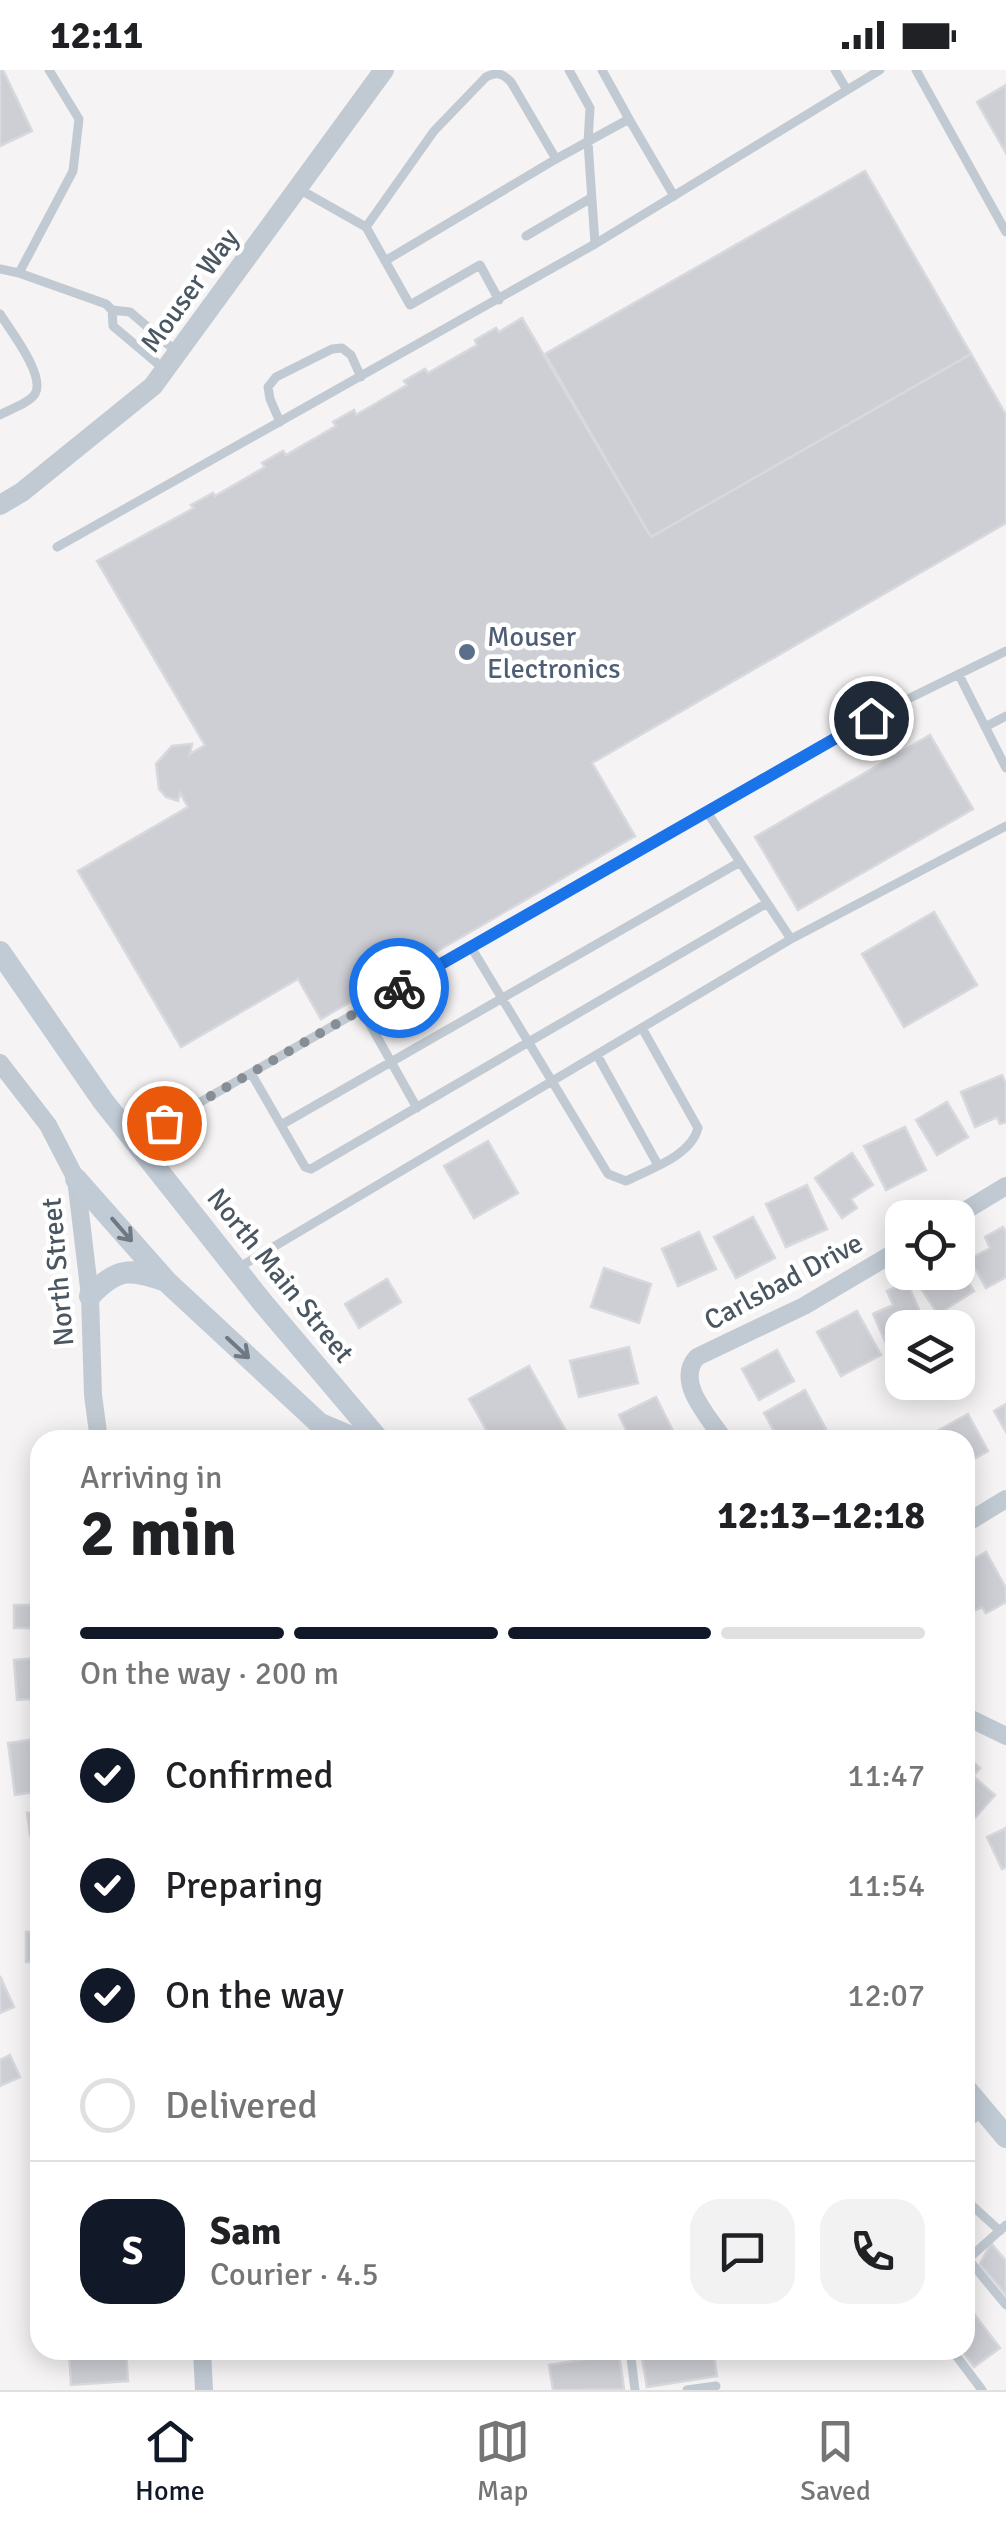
<!DOCTYPE html>
<meta charset="utf-8">
<style>
:root{--surface:#fff;--page:#f2f2f2;--text:#202124;--muted:#757577;--line:#e0e0e0;--accent:#111827}
body{margin:0;font-family:Signika,sans-serif;background:var(--page);color:var(--text);height:100vh;display:flex;flex-direction:column;font-size:38px;white-space:nowrap}
*{box-sizing:border-box;margin:0}
p{font-size:32px;color:var(--muted)}
.icon{flex:none;width:55px;height:55px;fill:none;stroke:currentColor;stroke-width:2;stroke-linecap:round;stroke-linejoin:round}
.map{position:relative;flex:1;overflow:hidden}
.side{position:absolute;left:30px;top:1360px;width:945px;height:930px;display:flex;flex-direction:column;background:var(--surface);border-radius:30px;box-shadow:0 5px 25px #0003}
.side>*{flex:none}
.tools{position:absolute;left:885px;top:1130px;display:grid;gap:20px}
.tools a{display:grid;place-items:center;width:90px;height:90px;border-radius:20px;background:var(--surface);box-shadow:0 5px 25px #0003;font-size:50px}
.pin{position:absolute;display:grid;place-items:center;width:85px;height:85px;color:#fff;margin:-42px;border:5px solid #fff;border-radius:50%;box-shadow:0 2px 10px #0007}
.courier{position:absolute;display:grid;place-items:center;width:100px;height:100px;margin:-50px;border:8px solid #1a73e8;border-radius:50%;background:#fff;color:#222;box-shadow:0 2px 12px #0007}
.head em{font-style:normal;font-weight:800}
.head div{display:flex;flex-direction:column-reverse}
.head{display:flex;align-items:center;justify-content:space-between;height:170px;padding:0 50px}
h1{font-size:65px;font-weight:800;line-height:75px}
.bar{display:grid;grid-template-columns:repeat(4,1fr);gap:15px 10px;align-content:center;height:120px;padding:0 50px}
.bar i{height:12px;border-radius:8px;background:var(--line)}
.bar .selected{background:var(--accent)}
.bar p{grid-column:span 4}
.line{display:flex;align-items:center;gap:25px;padding:0 50px;border-top:2px solid var(--line)}
.line div{flex:1}
.round{display:grid;place-items:center;flex:none;width:105px;height:105px;border-radius:30px;background:var(--page)}
ol{padding:0 50px;list-style:none}
li{display:flex;align-items:center;gap:30px;height:110px}
li p{margin-inline-start:auto}
li .icon{padding:10px;border-radius:50%;background:var(--accent);color:#fff;stroke-width:4}
li:last-child{color:var(--muted)}
li i{width:55px;height:55px;border:5px solid var(--line);border-radius:50%}
.status{display:flex;justify-content:space-between;align-items:center;height:70px;padding:0 50px;background:var(--surface);direction:ltr}
.status svg{height:28px;fill:currentColor}
.tab-bar{display:flex;justify-content:space-around;align-items:center;height:140px;border-top:2px solid var(--line);background:var(--surface);font-size:28px;color:var(--muted)}
.tab-bar a{display:grid;justify-items:center;gap:5px}
.tab-bar .selected{color:var(--accent)}
.map>svg:first-child{display:block}
.building{fill:#cdcfd5;stroke:#d7d9de;stroke-width:2.5}
.lines{fill:none;stroke-linecap:round;stroke-linejoin:round}
.service{stroke:#c1cad2;stroke-width:9}
.minor{stroke:#c1cad2;stroke-width:18}
.tertiary{stroke:#c1cad2;stroke-width:20}
.secondary{stroke:#c1cbd6;stroke-width:22}
.oneway{stroke:#6e7984}
.done{stroke:#868d94;stroke-width:10;stroke-dasharray:0 18}
.route{stroke:#1a73e8;stroke-width:12}
.service-dot{fill:#5c6f8a;stroke:#fff;stroke-width:4}
.labels{text-anchor:middle;stroke-width:9;stroke-linejoin:round;paint-order:stroke}
.street-label{font-size:28px;fill:#4a5661;stroke:#fff}
.service-label{font-size:28px;fill:#4e5e75;stroke:#fff;text-anchor:start}
</style>
<div class="status"><b>12:11</b><svg viewBox="0 0 49 12"><path d="M0 12V9h3v3zM5 12V6h3v6zM10 12V3h3v9zM15 12V0h3v12zM26 1h20v11H26zM47 4h2v5h-2z"/></svg></div>
<div class="map">
<svg width="1006" height="2320" viewBox="0 0 1006 2320">
<rect width="100%" height="100%" fill="#f5f3f3"/>
<!-- building -->
<path class="building" d="M0 0H3L32 61 0 76Z
M1006 15V83L977 32Z
M865 101 971 284 651 467 545 284Z
M522 248 651 467 971 284 1006 345V453L592 693 635 766 321 949 298 909 181 977 78 801 188 737 180 723 178 731 166 727 159 719 156 694 172 676 192 674 190 684 205 675 97 491 194 438 191 435 213 423 215 426 265 397 262 393 283 381 286 385 336 356 333 352 354 340 356 345 407 315 404 311 425 299 428 303 477 275 475 270 496 258 499 262Z
M930 665 973 739 798 840 755 767Z
M934 842 977 915 904 957 862 884Z
M1002 1005 1006 1014V1052L1000 1054 997 1047 975 1057 961 1022Z
M947 1032 968 1067 937 1085 916 1050Z
M905 1057 926 1100 886 1120 864 1076Z
M488 1071 518 1123 474 1148 444 1096Z
M852 1083 873 1115 851 1129 857 1138 842 1148 815 1108Z
M807 1115 827 1159 786 1177 766 1134Z
M753 1147 775 1188 736 1208 714 1167Z
M1003 1157 1006 1162V1207L986 1218 970 1189 990 1178 985 1167Z
M699 1162 716 1199 678 1216 662 1179Z
M958 1196 974 1221 938 1244 914 1208 922 1202H958Z
M604 1198 651 1214 639 1253 591 1237Z
M387 1209 401 1232 359 1258 345 1234Z
M907 1212 927 1258H902V1274L889 1280 873 1244 893 1235 887 1221Z
M857 1241 881 1285 841 1306 817 1262Z
M629 1277 638 1313 579 1327 570 1291Z
M777 1280 794 1311 759 1330 742 1299Z
M529 1296 571 1370H492L469 1329Z
M805 1320 826 1359 806 1370H779L764 1343Z
M656 1327 675 1365 666 1370H631L619 1345Z
M1006 1334V1362L994 1341Z
M968 1344 988 1381 965 1394V1370H944L939 1360Z
M986 1482 1006 1518V1532L986 1543 982 1537 972 1542 965 1531V1494Z
M14 1535H40V1558H14Z
M40 1588V1628L17 1630 14 1590Z
M30 1670 33 1694 40 1693V1721L15 1725 8 1673Z
M968 1687 980 1698 973 1706 995 1725 972 1751 965 1745V1690Z
M40 1742V1764L30 1765 27 1743Z
M1006 1758V1797L1002 1799 987 1767Z
M26 1862H40V1892H26Z
M0 1906 14 1937 0 1943Z
M10 1985 20 2007 0 2016V1990Z
M991 2173 1006 2191V2225L980 2194Z
M965 2232 1000 2278 974 2297 961 2280H965Z
M69 2280H126L128 2311 71 2315Z
M654 2280H713L717 2306 647 2317 641 2282Z
M619 2284 624 2319 553 2320 549 2295Z"/>
<g class="lines">
<!-- service -->
<path class="service" d="M49 0 79 49 73 101 19 203 106 234 112 240 130 242 177 282
M835 0 847 20
M916 0 1006 162
M629 49 674 126
M299 119 366 157 410 235 480 195 499 230
M366 157 434 61 486 7C497 1 503 4 511 12L556 89 629 49 602 0
M526 166 591 128
M595 174 880 0
M385 191 556 89
M0 199 19 203
M112 240 113 256 164 299
M0 244C10 260 46 306 35 324 28 334 10 339 0 345
M280 352 270 329 268 317 276 307 332 279 342 278 351 285 361 307
M57 477 595 174 588 72 590 38 569 0
M959 605 1006 698
M985 657 1006 646
M791 869 1006 756
M471 877 608 1104 626 1111C650 1099 691 1086 698 1058L642 958
M362 940 417 1038
M597 985 658 1095
M251 1003 305 1097 311 1099 767 833
M281 1055 740 792
M136 1069 871 647 1006 581
M238 1198 791 869 707 742
M965 2055 983 2042
M965 2129 1000 2161
M1006 2155 968 2189 1006 2235
M630 2280 635 2320
M952 2280 982 2320
M687 2320 716 2316"/>
<!-- minor -->
<path class="minor" d="M0 993 48 1055 76 1109 90 1226 93 1325 99 1370
M953 1148 1006 1116
M724 1370C710 1348 674 1312 697 1287L804 1236 902 1178
M965 1454 1006 1429
M965 1646 1006 1666
M202 2280 204 2320"/>
<!-- tertiary -->
<path class="tertiary" d="M0 435 22 422 153 316 384 0"/>
<!-- secondary -->
<path class="secondary" d="M0 882 103 1031 263 1233 379 1370
M76 1109 167 1212 320 1354 358 1370
M90 1226C117 1197 131 1198 166 1211
M965 2018 1006 2067"/>
</g>
<!-- one-way arrows -->
<defs><path id="oneway-shaft" d="M-6 0H5M1.5-3L5.5 0L1.5 3" fill="none" stroke-width="1.6" stroke-linecap="round" stroke-linejoin="round" transform="scale(2.5)"/></defs>
<g class="oneway">
<use href="#oneway-shaft" transform="translate(122 1160) rotate(49)"/>
<use href="#oneway-shaft" transform="translate(238 1278) rotate(43)"/>
</g>
<g class="lines">
<!-- done -->
<path class="done" d="M164 1053 399 918"/>
<!-- route -->
<path class="route" d="M399 918 871 648"/>
</g>
<!-- markers -->
<circle class="service-dot" cx="467" cy="582" r="10"/>
<g class="labels">
<!-- street labels -->
<g class="street-label">
<text transform="translate(189 220) rotate(-54)" y="10">Mouser Way</text>
<text transform="translate(57 1202) rotate(-95)" y="10">North Street</text>
<text transform="translate(281 1205) rotate(51)" y="10">North Main Street</text>
<text transform="translate(783 1211) rotate(-28)" y="10">Carlsbad Drive</text>
</g>
<!-- service labels -->
<g class="service-label">
<text x="487" y="576">Mouser<tspan x="487" dy="32">Electronics</tspan></text>
</g>
</g>
</svg>
<div class="tools">
<a><svg class="icon" aria-label="locate" viewBox="0 0 24 24"><circle cx="12" cy="12" r="6"/><path d="M12 2v4M12 18v4M2 12h4M18 12h4"/></svg></a>
<a><svg class="icon" aria-label="layers" viewBox="0 0 24 24"><path d="M12 4l9 5-9 5-9-5zM3 14l9 5 9-5"/></svg></a>
</div>
<div class="pin" style="left:164px;top:1053px;background:#ea580c"><svg class="icon" aria-label="bag" viewBox="0 0 24 24"><path d="M5 8h14l-1 12H6zM9 8a3 3 0 0 1 6 0"/></svg></div>
<div class="pin" style="left:871px;top:648px;background:#1f2937"><svg class="icon" aria-label="home" viewBox="0 0 24 24"><path d="M3 11l9-7 9 7M6 9v11h12V9"/></svg></div>
<div class="courier" style="left:399px;top:918px"><svg class="icon" aria-label="bike" viewBox="0 0 24 24"><circle cx="6" cy="16" r="4"/><circle cx="18" cy="16" r="4"/><path d="M6 16l4-8h5l3 8M10 8l3 8H6M13 5h3"/></svg></div>
<section class="side">
<div class="head"><div><h1>2 min</h1><p>Arriving in</p></div><em>12:13–12:18</em></div>
<div class="bar"><i class="selected"></i><i class="selected"></i><i class="selected"></i><i></i><p>On the way · 200 m</p></div>
<ol>
<li><svg class="icon" aria-label="check" viewBox="0 0 24 24"><path d="M5 12l5 5 9-10"/></svg>Confirmed<p>11:47</p></li>
<li><svg class="icon" aria-label="check" viewBox="0 0 24 24"><path d="M5 12l5 5 9-10"/></svg>Preparing<p>11:54</p></li>
<li><svg class="icon" aria-label="check" viewBox="0 0 24 24"><path d="M5 12l5 5 9-10"/></svg>On the way<p>12:07</p></li>
<li><i></i>Delivered</li>
</ol>
<div class="line" style="height:180px"><b class="round" style="background:var(--accent);color:#fff">S</b><div><b>Sam</b><p>Courier · 4.5</p></div><a class="round"><svg class="icon" aria-label="chat" viewBox="0 0 24 24"><path d="M4 5h16v11H9l-5 4z"/></svg></a><a class="round"><svg class="icon" aria-label="phone" viewBox="0 0 24 24"><path d="M5 4h4l2 5-3 2q2 4 5 5l2-3 5 2v4C11 20 4 13 5 4z"/></svg></a></div>
</section>
</div>
<nav class="tab-bar">
<a class="selected"><svg class="icon" aria-label="home" viewBox="0 0 24 24"><path d="M3 11l9-7 9 7M6 9v11h12V9"/></svg>Home</a>
<a><svg class="icon" aria-label="map" viewBox="0 0 24 24"><path d="M3 6l6-2 6 2 6-2v14l-6 2-6-2-6 2zM9 4v14M15 6v14"/></svg>Map</a>
<a><svg class="icon" aria-label="saved" viewBox="0 0 24 24"><path d="M7 4h10v16l-5-4-5 4z"/></svg>Saved</a>
</nav>
